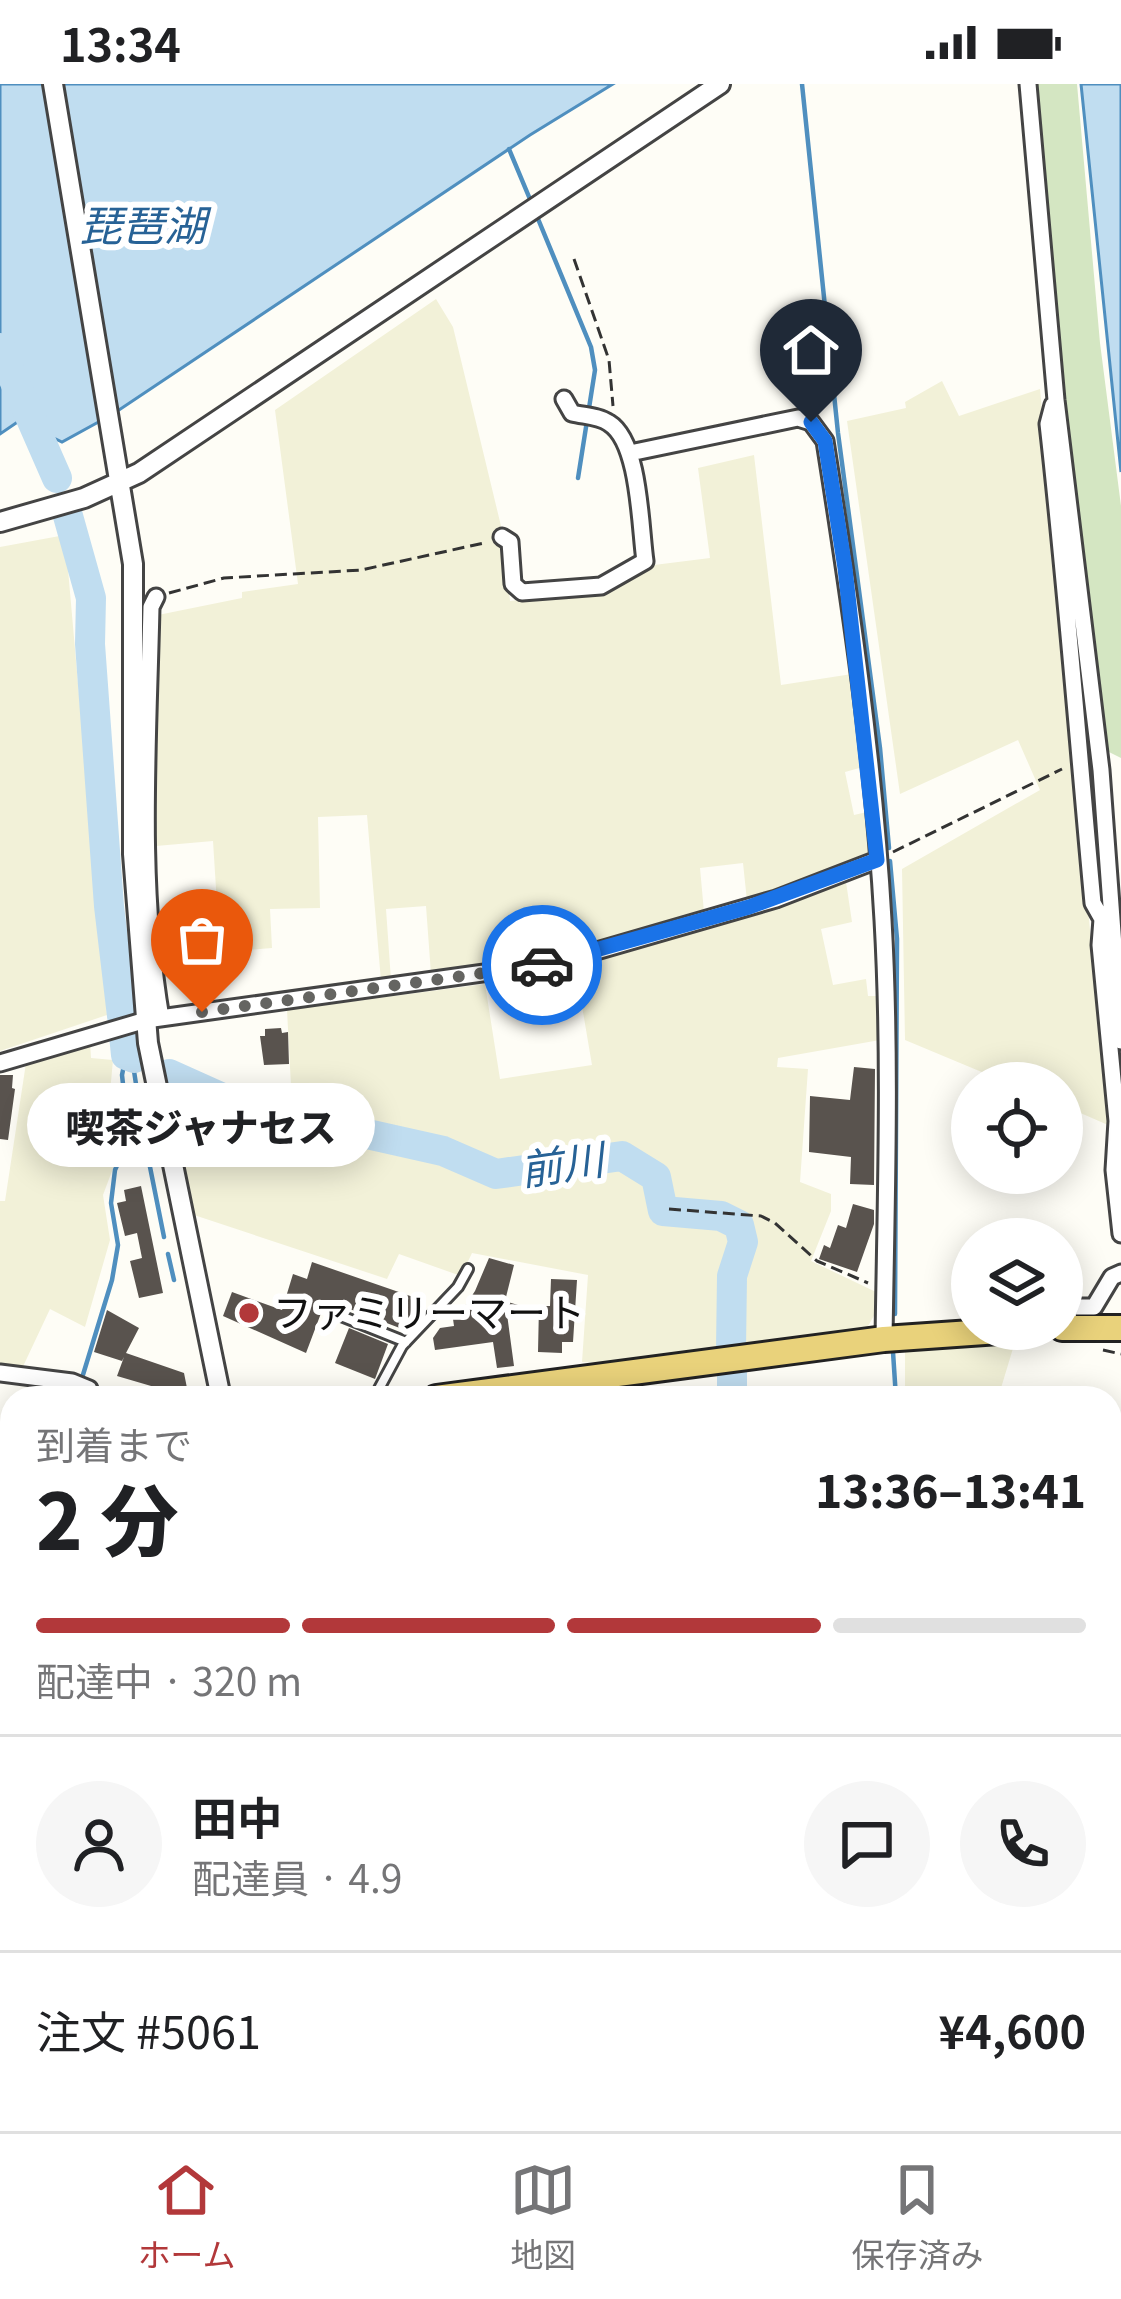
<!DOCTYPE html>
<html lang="ja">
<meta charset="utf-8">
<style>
:root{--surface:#fff;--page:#f6f6f6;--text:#202124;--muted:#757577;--line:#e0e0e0;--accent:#b2383a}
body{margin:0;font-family:Georgia,"Noto Sans JP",serif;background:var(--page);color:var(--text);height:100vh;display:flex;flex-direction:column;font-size:45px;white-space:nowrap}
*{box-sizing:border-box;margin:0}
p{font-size:39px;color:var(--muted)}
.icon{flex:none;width:66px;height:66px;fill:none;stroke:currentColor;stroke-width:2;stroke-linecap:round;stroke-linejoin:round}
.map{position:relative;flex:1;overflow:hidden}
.details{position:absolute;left:0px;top:1302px;width:1122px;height:747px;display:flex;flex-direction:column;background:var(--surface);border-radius:36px 36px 0 0;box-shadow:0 6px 30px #0003}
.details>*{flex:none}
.fabs{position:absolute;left:951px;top:978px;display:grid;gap:24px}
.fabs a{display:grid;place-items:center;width:132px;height:132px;border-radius:50%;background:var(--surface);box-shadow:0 6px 30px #0003;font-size:60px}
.pin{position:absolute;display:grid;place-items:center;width:102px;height:102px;color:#fff;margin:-123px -51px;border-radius:50% 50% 50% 0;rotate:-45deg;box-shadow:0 0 12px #0007}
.pin .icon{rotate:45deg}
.courier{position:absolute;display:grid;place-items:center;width:120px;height:120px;margin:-60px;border:9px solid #1a73e8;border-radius:50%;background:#fff;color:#222;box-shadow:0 3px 15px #0007}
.bubble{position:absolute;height:84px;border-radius:42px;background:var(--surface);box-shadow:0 6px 30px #0003;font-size:39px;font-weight:800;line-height:84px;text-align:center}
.summary em{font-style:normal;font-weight:800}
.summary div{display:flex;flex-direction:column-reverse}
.summary{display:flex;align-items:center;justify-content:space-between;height:204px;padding:0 36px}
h1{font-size:78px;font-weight:800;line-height:90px}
.bar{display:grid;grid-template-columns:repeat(4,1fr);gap:18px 12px;align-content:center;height:144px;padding:0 36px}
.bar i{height:15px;border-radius:9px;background:var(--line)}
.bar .selected{background:var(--accent)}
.bar p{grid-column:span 4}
.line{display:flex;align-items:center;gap:30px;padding:0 36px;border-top:3px solid var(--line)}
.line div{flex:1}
.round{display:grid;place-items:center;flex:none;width:126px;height:126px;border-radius:63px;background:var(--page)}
.status{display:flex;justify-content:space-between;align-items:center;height:84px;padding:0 60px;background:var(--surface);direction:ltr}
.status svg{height:33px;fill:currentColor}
.menu{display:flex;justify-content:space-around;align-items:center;height:168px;border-top:3px solid var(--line);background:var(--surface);font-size:33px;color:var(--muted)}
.menu a{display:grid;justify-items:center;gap:6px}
.menu .selected{color:var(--accent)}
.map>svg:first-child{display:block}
.farmland{fill:#f2f1d8}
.green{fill:#d4e6c2}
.water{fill:#c0ddf0;stroke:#4f8fbf;stroke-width:3}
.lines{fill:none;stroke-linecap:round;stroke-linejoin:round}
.stream{stroke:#4f8fbf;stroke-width:4.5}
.river{stroke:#c0ddf0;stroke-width:30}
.building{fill:#59534e}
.service-casing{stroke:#444;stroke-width:14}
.minor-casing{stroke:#444;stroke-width:21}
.tertiary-casing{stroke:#444;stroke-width:24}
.primary-casing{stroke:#222;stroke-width:30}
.path{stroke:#333;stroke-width:3;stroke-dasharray:12 6;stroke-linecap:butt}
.service{stroke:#fff;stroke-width:8}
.minor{stroke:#fff;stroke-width:15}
.tertiary{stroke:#fff;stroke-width:18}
.primary{stroke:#e9d27b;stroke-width:24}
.done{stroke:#646461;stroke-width:12;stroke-dasharray:0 21.6}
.route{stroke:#1a73e8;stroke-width:15}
.poi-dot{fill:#b2383a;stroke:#fff;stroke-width:4.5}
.labels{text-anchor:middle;stroke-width:12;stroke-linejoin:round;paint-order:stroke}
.poi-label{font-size:39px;fill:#111;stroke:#fff;text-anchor:start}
.water-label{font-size:42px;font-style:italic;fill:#276296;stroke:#fff}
</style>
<div class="status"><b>13:34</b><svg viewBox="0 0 49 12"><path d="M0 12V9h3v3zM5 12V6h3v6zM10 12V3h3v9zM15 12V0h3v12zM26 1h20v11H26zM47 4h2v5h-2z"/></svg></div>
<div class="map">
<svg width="1121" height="2047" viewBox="0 0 1121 2047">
<rect width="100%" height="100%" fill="#fefdf6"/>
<!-- farmland -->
<path class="farmland" d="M436 215 453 243 501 442 500 457 505 460 510 517 603 507 654 481 710 474 698 384 754 371 781 601 852 590 863 683 845 688 854 731 867 728 872 764 868 771 747 817 743 779 700 784 704 828 547 871 431 890 426 822 386 825 391 896 381 897 367 731 318 733 320 824 270 825 272 864 220 868 213 757 156 762 158 531 242 514V508L298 500 275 326Z
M942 297 959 332 1040 305 1108 1041 1062 1021V999H1008L905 956 902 785 1040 706 1018 656 900 710 847 337 906 324 905 318Z
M65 451 107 931 0 967V463Z
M846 798 852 838 821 845 833 901 866 895 868 912H879L880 956 778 974 777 983 808 985 800 1098 831 1110V1127L811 1177 876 1208V1228L867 1244 620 1280 582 1278 588 1191 472 1169 461 1192 399 1170 387 1195 194 1131 168 1002 226 1027 230 1021 293 1039 287 926 485 900 500 995 592 981 575 881 764 829Z
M90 957 91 974 113 976 108 1030 124 1055 103 1111 110 1156 85 1243 50 1225 19 1291 0 1286V1117H5L26 979Z
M1014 1261 998 1314H905V1266Z
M0 1396 12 1399V1521L0 1541Z
M1110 1662 1121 1663V2047H1009L1010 2037H1110Z
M12 1663V1851L0 1825V1703L5 1701 0 1689V1667Z
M801 2037H983L982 2047H793Z"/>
<!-- green -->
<path class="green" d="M1036 0H1077L1100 259 1121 422V674L1105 666 1056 254Z"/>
<!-- water -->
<path class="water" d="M0 0H613L530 51 113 330 62 358 19 337 0 350Z
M1081 0H1121V388Z"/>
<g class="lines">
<!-- stream -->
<path class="stream" d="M802 0 838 349 880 664 889 764
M509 65 532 120
M536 130 591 263 595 286 578 394
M890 777 897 855 895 1230
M132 974 146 1065
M149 1078 164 1153
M168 1170 174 1196
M893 1268 896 1314
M82 1294 112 1196 118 1161 111 1119 115 1086 129 1055 122 991 126 971
M0 1563 12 1546
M0 1839 12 1863
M65 2037 66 2047
M347 2037 349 2047"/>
<!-- river -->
<path class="river" d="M0 264 57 394
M68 432 91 514 90 560 109 822 122 932
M124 951 126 971 134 974
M169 990 238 1021 443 1067 496 1090 622 1072 656 1093 663 1127 721 1132 739 1141 743 1158 732 1192 731 1265
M732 1287V1314
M994 2047 995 2037"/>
</g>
<!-- building -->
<path class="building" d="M281 944 282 949 288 948 289 980 264 981 260 952H265V945Z
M854 983 875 985 874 1101 850 1100 851 1073 809 1068 810 1012 850 1016Z
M0 991H13L12 1004 15 1005 8 1056 0 1055Z
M141 1102 163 1209 139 1214 130 1177 142 1174 137 1149 125 1152 117 1119 126 1117 124 1106Z
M853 1120 874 1126V1140L857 1188 819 1175 824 1161 830 1164 838 1141 846 1144Z
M489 1174 514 1181 505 1217 518 1221 507 1230 514 1282 497 1284 493 1258 435 1266 433 1254 440 1244 454 1242 453 1235H461L460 1223 465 1222 475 1207Z
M312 1178 419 1215 405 1246 326 1216 306 1269 223 1232 232 1208 282 1226 293 1190 307 1195Z
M551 1195 577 1196 573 1258H562V1269L538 1268 539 1222H550Z
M107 1226 139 1244 126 1269 184 1289 189 1314H176L175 1309 117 1292 124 1273 122 1277 94 1268Z
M349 1244 388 1260 375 1295 335 1279Z"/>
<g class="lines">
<!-- service casing -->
<g class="service-casing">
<path id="service" d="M331 1228 406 1258
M374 1314 402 1262 458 1203 468 1185
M342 2037 343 2047"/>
</g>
<!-- minor casing -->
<g class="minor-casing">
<path id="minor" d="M1028 0 1056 316 1101 686 1121 957
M1053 321 1048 340C1066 499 1078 659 1093 819L1102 835
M630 369 798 334 811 338 825 357C850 516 874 676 883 836 891 976 886 1116 884 1255
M502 453 510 458 513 500 522 508 601 502 645 477C640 443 640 358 609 339 599 332 584 332 572 329L564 315
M156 513 151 523C148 659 138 799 161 934
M1111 833 1102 835 1100 861 1117 1037 1114 1086 1121 1150
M0 979 146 936 555 879 776 815 877 776
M1069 1244 1068 1223H1094L1112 1193 1121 1189
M0 1289 72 1298 89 1305 92 1314
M0 1546 12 1530
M0 1660 12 1656"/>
</g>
<!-- tertiary casing -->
<g class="tertiary-casing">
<path id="tertiary" d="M53 0 133 480V770L148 959 221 1314
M0 438 84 414 139 389 720 0"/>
</g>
<!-- primary casing -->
<g class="primary-casing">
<path id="primary" d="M1062 1244H1121
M436 1314 884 1255 1029 1245
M0 1369 12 1367
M367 2037 369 2047"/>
</g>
<!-- path -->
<path class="path" d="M574 175 609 276 613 322
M169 509 224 494 361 486 484 459
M893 768 1062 685
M669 1125 761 1132 775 1139 817 1177 868 1199
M1103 1266 1121 1270
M251 2037 254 2047"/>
<!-- service -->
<use href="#service" class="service"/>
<!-- minor -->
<use href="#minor" class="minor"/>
<!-- tertiary -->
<use href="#tertiary" class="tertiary"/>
<!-- primary -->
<use href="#primary" class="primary"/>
</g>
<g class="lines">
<!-- done -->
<path class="done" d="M202 928 542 881"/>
<!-- route -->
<path class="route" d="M542 881 749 823 877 776 845 484 825 357 811 338"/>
</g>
<!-- markers -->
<circle class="poi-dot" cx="249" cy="1229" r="12"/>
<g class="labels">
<!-- poi labels -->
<g class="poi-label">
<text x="273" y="1243">ファミリーマート</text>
</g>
<!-- water labels -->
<g class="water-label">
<text x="143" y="157">琵琶湖</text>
<text transform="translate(562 1081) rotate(-8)" y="15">前川</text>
</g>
</g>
</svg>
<div class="fabs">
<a><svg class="icon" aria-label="locate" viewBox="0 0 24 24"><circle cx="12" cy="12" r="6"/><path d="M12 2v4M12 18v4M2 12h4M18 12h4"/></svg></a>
<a><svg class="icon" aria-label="layers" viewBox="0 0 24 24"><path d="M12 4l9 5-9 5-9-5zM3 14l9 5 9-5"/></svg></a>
</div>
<div class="pin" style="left:202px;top:928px;background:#ea580c"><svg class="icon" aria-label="bag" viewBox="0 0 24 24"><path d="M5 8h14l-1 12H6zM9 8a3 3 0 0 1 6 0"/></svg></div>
<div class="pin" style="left:811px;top:338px;background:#1f2937"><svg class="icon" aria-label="home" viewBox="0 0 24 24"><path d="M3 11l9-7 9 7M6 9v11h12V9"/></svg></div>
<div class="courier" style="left:542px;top:881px"><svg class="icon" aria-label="car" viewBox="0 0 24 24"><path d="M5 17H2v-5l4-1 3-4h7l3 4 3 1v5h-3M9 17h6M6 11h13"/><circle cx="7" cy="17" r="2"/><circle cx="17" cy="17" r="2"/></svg></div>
<div class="bubble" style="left:27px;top:999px;width:348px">喫茶ジャナセス</div>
<section class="details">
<div class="summary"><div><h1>2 分</h1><p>到着まで</p></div><em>13:36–13:41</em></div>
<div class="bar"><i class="selected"></i><i class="selected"></i><i class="selected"></i><i></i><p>配達中 · 320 m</p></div>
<div class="line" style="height:216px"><a class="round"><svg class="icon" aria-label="person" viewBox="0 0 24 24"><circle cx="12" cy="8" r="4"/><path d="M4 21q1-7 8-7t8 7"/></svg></a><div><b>田中</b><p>配達員 · 4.9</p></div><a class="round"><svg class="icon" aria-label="chat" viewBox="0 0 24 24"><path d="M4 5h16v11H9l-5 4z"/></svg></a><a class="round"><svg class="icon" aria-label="phone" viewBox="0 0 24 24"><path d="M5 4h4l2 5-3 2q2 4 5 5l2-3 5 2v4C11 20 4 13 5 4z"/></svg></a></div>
<div class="line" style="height:156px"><div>注文 #5061</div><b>¥4,600</b></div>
</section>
</div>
<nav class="menu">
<a class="selected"><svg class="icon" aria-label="home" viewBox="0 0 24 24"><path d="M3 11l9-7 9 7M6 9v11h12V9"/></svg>ホーム</a>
<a><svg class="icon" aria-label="map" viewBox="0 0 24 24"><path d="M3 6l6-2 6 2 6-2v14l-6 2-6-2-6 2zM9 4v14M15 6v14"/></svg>地図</a>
<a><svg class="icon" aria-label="saved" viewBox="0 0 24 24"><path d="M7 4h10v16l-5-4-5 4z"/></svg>保存済み</a>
</nav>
